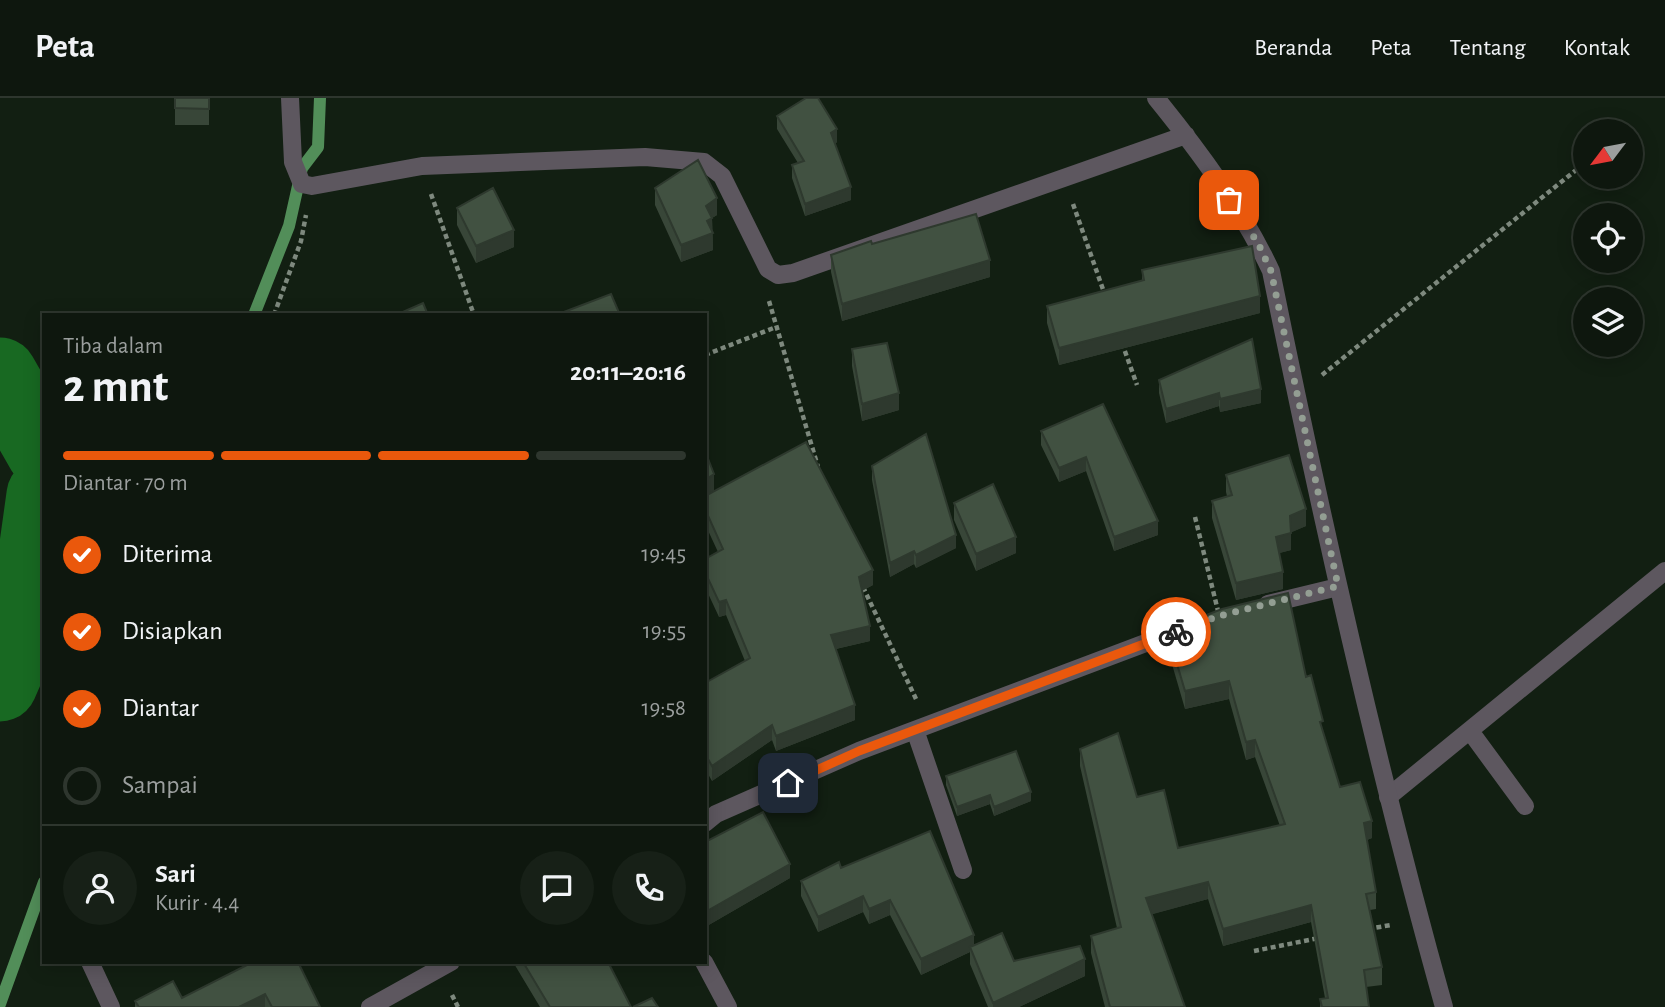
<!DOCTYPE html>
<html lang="id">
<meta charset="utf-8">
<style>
:root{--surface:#0e170e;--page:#172017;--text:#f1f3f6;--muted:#9b9f9e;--line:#2e362e;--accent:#ea580c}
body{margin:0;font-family:"Alegreya Sans",sans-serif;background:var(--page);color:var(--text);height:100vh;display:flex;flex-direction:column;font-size:26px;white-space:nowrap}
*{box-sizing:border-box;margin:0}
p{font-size:23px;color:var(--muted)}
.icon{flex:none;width:38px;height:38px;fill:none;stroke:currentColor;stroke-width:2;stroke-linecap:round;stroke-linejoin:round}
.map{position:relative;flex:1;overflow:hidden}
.sheet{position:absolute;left:42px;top:215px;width:665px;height:651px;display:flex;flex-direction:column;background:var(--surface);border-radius:0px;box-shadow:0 4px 18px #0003,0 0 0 2px var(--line)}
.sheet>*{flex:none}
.needle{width:46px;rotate:238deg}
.buttons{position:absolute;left:1573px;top:21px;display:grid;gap:14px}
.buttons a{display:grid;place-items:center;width:70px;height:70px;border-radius:50%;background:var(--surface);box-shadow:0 4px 18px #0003,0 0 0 2px var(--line);font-size:35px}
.pin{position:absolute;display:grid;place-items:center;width:60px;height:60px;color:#fff;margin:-30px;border-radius:14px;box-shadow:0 4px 10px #0006}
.courier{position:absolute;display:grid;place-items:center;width:70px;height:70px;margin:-35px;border:5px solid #ea580c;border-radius:50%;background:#fff;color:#222;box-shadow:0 2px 9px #0007}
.head em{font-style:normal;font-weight:700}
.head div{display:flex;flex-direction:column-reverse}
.head{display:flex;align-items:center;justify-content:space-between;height:119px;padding:0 21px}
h1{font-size:46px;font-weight:700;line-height:52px}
.bar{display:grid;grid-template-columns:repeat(4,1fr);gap:10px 7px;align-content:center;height:84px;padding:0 21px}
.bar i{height:9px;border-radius:5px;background:var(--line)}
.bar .active{background:var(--accent)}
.bar p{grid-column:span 4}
.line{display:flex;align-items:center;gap:18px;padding:0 21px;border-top:2px solid var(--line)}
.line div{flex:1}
.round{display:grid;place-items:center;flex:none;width:74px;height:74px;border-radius:37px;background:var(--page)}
ol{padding:0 21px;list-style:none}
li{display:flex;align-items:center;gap:21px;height:77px}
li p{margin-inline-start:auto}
li .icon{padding:7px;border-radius:50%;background:var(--accent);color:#fff;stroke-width:4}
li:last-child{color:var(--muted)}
li i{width:38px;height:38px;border:4px solid var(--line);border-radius:50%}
header{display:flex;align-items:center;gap:42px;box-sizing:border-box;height:98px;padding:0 35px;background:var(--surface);border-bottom:2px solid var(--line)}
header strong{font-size:33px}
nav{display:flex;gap:38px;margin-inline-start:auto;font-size:24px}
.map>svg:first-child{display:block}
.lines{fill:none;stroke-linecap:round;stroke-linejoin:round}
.stream{stroke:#528e59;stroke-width:12}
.river{stroke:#186922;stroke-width:75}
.path{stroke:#7e897e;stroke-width:4.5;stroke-dasharray:5 3.5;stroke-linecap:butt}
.service{stroke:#5d575f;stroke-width:18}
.minor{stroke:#5d575f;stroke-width:18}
.wall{fill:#384638}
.shaded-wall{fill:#2e392e}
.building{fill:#415141;stroke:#2e392e;stroke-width:2}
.done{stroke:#939e93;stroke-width:7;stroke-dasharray:0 12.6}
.route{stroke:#ea580c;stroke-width:9}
</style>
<header>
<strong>Peta</strong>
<nav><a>Beranda</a><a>Peta</a><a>Tentang</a><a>Kontak</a></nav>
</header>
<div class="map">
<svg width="1665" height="909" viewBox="0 0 1665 909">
<rect width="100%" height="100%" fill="#121f12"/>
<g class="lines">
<!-- stream -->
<path class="stream" d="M254 217 289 128 302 70 318 49 320 0
M0 906 44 784"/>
<!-- river -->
<path class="river" d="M0 277 44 354
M0 586 26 526 44 397"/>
<!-- path -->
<path class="path" d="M431 96 474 217
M1073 106 1105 197
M769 203 818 369
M274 217 301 143 306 117
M1122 245 1137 287
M705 257 776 229
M1322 277 1586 64
M1195 419 1219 517
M863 489 916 601
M1368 831 1391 827
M1254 853 1319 840
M452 897 458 909"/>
<!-- service -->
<path class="service" d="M1268 506 1338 489
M915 632 963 772
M1470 633 1525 708
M1388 699 1665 473
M705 725 716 716 859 653 1188 529
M90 864 111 909
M704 864 728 909
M370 909 451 864"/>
<!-- minor -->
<path class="minor" d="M290 0 293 64 302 86 312 88 422 68 645 59 704 64 722 78 768 171 778 177 793 175 1186 37
M1156 0C1199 53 1242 111 1271 173 1321 420 1376 666 1444 909"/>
</g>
<!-- wall -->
<path class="wall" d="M175 0H209V27H175Z
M777 18 837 44 835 46 851 102 805 118 792 80V67L798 65 777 31Z
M655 90 717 117 712 120 713 152 681 164 655 107Z
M457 110 514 149 476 165 457 127Z
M872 146 990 179 842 223 831 174V157Z
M1142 172 1260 215 1059 267 1047 225V208L1142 183Z
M852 251 899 312 862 323 852 268Z
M1159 282 1261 305 1220 314 1219 308 1166 325 1159 295Z
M1103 306 1158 437 1114 453 1086 373 1059 384 1041 347V333Z
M705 353 714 393 873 487 862 493 870 543 836 551 855 622 776 653 772 642 712 683 708 676 705 585 745 563 726 517 719 519 705 489V461L718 454 705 426Z
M872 368 956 450 916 470 914 466 890 479 872 382Z
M1226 377 1306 428 1291 434V452L1279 455 1283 491 1236 502 1212 420V403L1227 398 1226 394Z
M954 405 1016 455 976 473 954 422Z
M1167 532 1306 579 1340 689 1372 740 1367 742 1376 794V811L1370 812 1382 869V887L1366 889 1369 909H1320V901L1325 900 1311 824 1223 848 1208 801 1152 816 1185 909H1105L1091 855V838L1117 830 1080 668V651L1137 699 1178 750 1280 728 1255 659 1246 662 1229 601 1185 611 1167 549Z
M946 678 1031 703 994 718 990 706 957 718 946 687Z
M705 744 790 780 707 828 705 825Z
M841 770 974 847 1014 863 1085 878 1019 909H988L970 866V854L921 877 890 817 869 826 863 814 818 834 801 798V783Z
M244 864H298L320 909H135V903L182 900 244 869Z
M513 864H608L631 909H540Z"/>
<!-- shaded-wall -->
<path class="shaded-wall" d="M837 31V44L831 48V35Z
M851 89V102L805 118V106Z
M717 100V117L712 120 713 152 681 164V147L706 108Z
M514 132V149L476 165V148Z
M990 162V179L842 223V206Z
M1260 198V215L1059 267V250Z
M1261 291V305L1220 314V301Z
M899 295V312L862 323V306Z
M1219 295V308L1166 325V311Z
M1086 359V373L1059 384V370Z
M714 376V393L705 399V382Z
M1306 411V428L1290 435V418Z
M1158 423V437L1114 453V439Z
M1291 435V452L1276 456V439Z
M956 437V450L916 470V457Z
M1016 439V455L976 473V456Z
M914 453V466L890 479V465Z
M873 472V487L859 494V479Z
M1283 474V491L1236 502V485Z
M726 502V517L719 519V504Z
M870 528V543L831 552V537Z
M1229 583V601L1185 611V593Z
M855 607V622L776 653V638Z
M772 627V642L712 683V668Z
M1255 642V659L1246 662V644Z
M708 661V676L705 677V662Z
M1031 694V703L994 718V709Z
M990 697V706L957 718V709Z
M1372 723V740L1364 743V725Z
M790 766V780L707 828V813Z
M1208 784V801L1146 818V800Z
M863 798V814L818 834V819Z
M890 802V817L869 826V811Z
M1311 807V824L1223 848V831Z
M974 837V852L970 849V854L921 877V861Z
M1085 861V878L1019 909H993V905Z
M265 896V909H239Z"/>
<!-- building -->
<path class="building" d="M175 0H209V11L175 10Z
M806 0H818L837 31 831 35 851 89 805 106 792 67 804 63 777 18Z
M698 62 717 100 706 108 712 120 707 123 713 135 681 147 655 90Z
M493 90 514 132 476 148 457 110Z
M976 116 990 162 842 206 831 157 871 143 872 146Z
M1252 148 1260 198 1059 250 1047 208 1144 182 1142 172Z
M611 196 620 217H556Z
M423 205 428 217H396Z
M1252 241 1261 291 1220 301 1219 295 1166 311 1159 282Z
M887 245 899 295 862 306 852 251Z
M1103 306 1158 423 1114 439 1086 359 1059 370 1041 333Z
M926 336 956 437 916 457 914 453 890 465 872 368Z
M806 344 873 472 859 479 870 528 831 537 855 607 776 638 772 627 712 668 708 661 705 662V585L750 560 726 502 719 504 705 474V461L723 451 705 411V398Z
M705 353 714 376 705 382Z
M1289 357 1306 411 1290 418 1291 435 1276 439 1283 474 1236 485 1212 403 1232 397 1226 377Z
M993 386 1016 439 976 456 954 405Z
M1288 495 1306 579 1311 577 1323 623 1320 624 1340 689 1360 684 1372 723 1364 725 1376 794 1366 796 1382 869 1364 872 1369 909H1322L1320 901 1328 900 1311 807 1223 831 1208 784 1146 800 1185 909H1110L1091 838 1121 829 1080 651 1118 635 1137 699 1164 692 1178 750 1285 726 1255 642 1246 644 1229 583 1185 593 1167 532 1222 511Z
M1016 653 1031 694 994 709 990 697 957 709 946 678Z
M763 714 790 766 707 813 705 810V744Z
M930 733 974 837 921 861 890 802 869 811 863 798 818 819 801 783 839 764 841 770Z
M1002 835 1014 863 1080 848 1085 861 993 905 970 849Z
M248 864H298L320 909H272L265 896 239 909H139L135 903 173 883 182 900 249 866Z
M523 864H608L631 909H550Z
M652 900 658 909H633Z"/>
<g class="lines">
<!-- done -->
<path class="done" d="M1176 534 1219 518 1338 488 1271 173 1258 145 1229 102"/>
<!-- route -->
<path class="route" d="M788 685 859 653 1176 534"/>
</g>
</svg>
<div class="buttons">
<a><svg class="needle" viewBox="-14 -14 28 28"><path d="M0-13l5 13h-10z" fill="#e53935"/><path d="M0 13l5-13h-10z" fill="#9b9f9e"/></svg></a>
<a><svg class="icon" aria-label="locate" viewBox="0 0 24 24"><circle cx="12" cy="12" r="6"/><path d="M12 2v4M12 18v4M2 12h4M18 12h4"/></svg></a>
<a><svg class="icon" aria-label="layers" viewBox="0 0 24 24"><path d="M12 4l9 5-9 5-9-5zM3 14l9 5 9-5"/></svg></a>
</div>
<div class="pin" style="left:1229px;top:102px;background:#ea580c"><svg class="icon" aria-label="bag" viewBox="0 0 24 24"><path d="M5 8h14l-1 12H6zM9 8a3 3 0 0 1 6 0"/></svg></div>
<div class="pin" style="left:788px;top:685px;background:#1f2937"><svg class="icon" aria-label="home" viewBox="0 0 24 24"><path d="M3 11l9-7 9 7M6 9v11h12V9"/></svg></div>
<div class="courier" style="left:1176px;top:534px"><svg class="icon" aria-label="bike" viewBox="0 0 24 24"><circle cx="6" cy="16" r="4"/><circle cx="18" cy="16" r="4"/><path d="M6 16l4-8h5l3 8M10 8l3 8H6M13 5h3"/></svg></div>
<section class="sheet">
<div class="head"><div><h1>2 mnt</h1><p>Tiba dalam</p></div><em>20:11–20:16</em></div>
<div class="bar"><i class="active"></i><i class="active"></i><i class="active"></i><i></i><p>Diantar · 70 m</p></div>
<ol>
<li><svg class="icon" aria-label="check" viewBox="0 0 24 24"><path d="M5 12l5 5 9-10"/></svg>Diterima<p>19:45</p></li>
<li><svg class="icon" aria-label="check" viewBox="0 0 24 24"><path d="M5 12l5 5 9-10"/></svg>Disiapkan<p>19:55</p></li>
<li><svg class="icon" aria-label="check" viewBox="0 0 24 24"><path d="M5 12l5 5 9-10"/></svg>Diantar<p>19:58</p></li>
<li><i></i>Sampai</li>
</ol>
<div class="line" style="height:126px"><a class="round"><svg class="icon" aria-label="person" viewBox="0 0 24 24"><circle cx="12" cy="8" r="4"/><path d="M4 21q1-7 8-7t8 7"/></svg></a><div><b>Sari</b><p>Kurir · 4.4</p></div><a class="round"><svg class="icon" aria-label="chat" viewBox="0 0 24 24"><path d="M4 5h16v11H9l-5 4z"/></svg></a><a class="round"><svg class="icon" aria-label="phone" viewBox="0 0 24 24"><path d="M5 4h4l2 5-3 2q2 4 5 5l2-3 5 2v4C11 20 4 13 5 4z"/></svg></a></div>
</section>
</div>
